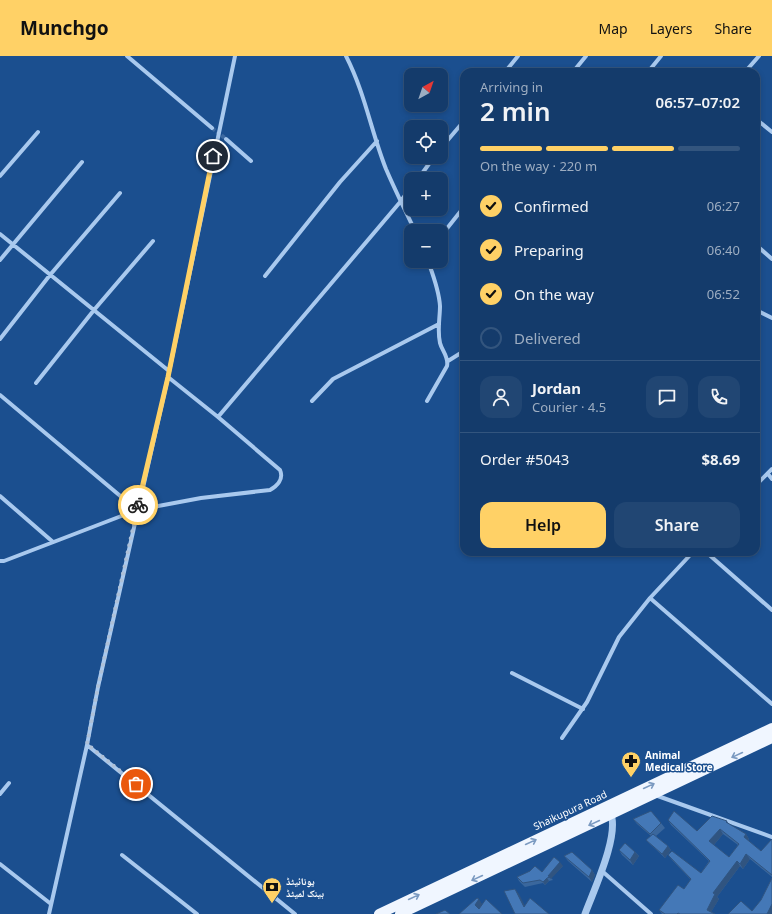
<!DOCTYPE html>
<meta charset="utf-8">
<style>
:root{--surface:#143b6b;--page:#214673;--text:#f1f3f6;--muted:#9dadc1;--line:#33557e;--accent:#ffd166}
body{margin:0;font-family:"Noto Sans","Noto Naskh Arabic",sans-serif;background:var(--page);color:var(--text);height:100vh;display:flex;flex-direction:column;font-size:15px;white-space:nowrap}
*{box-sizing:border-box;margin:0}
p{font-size:13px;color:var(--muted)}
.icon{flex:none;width:22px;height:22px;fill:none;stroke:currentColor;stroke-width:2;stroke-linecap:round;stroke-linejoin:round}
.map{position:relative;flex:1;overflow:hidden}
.sheet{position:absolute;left:460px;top:12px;width:300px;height:488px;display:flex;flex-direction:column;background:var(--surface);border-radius:12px;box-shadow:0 2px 6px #0003,0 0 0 1px var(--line)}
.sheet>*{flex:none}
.needle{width:26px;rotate:40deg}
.tools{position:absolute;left:404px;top:12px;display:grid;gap:8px}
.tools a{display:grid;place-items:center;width:44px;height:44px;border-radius:8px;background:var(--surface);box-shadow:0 2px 6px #0003,0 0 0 1px var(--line);font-size:20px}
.pin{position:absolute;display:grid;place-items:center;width:34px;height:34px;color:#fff;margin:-17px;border:2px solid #fff;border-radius:50%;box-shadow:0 1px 4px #0007}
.courier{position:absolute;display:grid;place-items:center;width:40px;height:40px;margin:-20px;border:3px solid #ffd166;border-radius:50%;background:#fff;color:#222;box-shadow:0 1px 5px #0007}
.overview em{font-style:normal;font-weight:600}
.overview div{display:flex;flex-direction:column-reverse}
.overview{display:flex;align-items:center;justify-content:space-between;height:68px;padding:0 20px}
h1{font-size:26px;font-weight:600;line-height:30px}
.bar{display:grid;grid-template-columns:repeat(4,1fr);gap:6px 4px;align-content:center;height:48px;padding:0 20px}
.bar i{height:5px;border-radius:3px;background:var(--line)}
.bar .selected{background:var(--accent)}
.bar p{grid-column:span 4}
.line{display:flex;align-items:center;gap:10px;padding:0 20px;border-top:1px solid var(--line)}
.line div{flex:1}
.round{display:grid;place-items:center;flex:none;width:42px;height:42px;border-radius:12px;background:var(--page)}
ol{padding:0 20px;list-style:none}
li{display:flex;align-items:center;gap:12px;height:44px}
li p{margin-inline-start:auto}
li .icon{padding:4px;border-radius:50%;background:var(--accent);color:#111;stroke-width:4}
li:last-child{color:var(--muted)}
li i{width:22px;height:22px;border:2px solid var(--line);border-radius:50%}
.cta{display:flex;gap:8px;margin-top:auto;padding:8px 20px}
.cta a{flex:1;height:46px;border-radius:12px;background:var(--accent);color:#111;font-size:16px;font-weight:600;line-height:46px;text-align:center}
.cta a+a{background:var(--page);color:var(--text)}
header{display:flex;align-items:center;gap:24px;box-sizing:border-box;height:56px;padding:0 20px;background:var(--accent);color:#111}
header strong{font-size:19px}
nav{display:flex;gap:22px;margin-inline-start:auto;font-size:14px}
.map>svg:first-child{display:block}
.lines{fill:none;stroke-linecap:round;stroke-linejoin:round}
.minor-tunnel{stroke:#3d69a0;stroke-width:4;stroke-dasharray:4 2;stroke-linecap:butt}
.minor{stroke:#a9c9ee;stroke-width:4}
.tertiary{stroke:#a9c9ee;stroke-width:7}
.primary{stroke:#f0f6ff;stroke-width:10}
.wall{fill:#3a679d;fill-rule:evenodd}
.shaded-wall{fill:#305480}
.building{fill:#4478b7;stroke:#305480;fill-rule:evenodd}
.oneway{stroke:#7b9ac1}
.done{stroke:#afc1d8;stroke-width:4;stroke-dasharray:0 7.2}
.route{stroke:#ffd166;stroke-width:5}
.labels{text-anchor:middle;stroke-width:3;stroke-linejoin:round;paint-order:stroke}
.poi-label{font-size:10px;font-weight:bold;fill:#fff;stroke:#1b4f8f;text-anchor:start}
.street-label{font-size:10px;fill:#fff;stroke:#1b4f8f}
</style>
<header>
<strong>Munchgo</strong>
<nav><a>Map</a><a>Layers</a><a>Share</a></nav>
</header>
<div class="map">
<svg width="772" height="858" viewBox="0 0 772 858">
<rect width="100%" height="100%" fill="#1b4f8f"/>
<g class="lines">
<!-- minor-tunnel -->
<path class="minor-tunnel" d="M212 72 226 83"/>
<!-- minor -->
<path class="minor" d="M127 0 212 72
M346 0C365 37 371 75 386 113 395 134 405 154 415 175
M505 16 518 0
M573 16 586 0
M648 16 661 0
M745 16 759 0
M756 63 772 76
M226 83 251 105
M441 92 464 65
M0 120 38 76
M418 123 434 101
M0 178 169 315
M441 180 464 151
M756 189 772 203
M0 204 82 106
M265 220 340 126 377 85
M756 254 772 262
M0 283 50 219 120 137
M448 305 464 295
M36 327 94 254 153 185
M0 339 137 454
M312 345 333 323 439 268
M427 345 447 310C449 301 442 295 440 287 437 274 440 262 440 250 439 234 433 219 428 205
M218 361 401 145 411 131
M768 418 772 423
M756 429 772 413
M0 440 53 486
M706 496 772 554
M0 505H4L137 454 201 442 270 434C277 430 284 423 280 414L218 361 168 321
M650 542 772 648
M512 617 583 653
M562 682 587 646 619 581 650 542 693 496
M87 689 295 858
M0 738 9 727
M655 739 772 781
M122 799 197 858
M0 808 51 848
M602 815 651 858
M49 858 87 689 98 631 168 321 235 0"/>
<!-- tertiary -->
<path class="tertiary" d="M585 858C593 836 621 777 610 756"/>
<!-- primary -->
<path class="primary" d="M379 858 772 672
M400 858 772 682"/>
</g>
<!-- wall -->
<path class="wall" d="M633 763 661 767 665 772 656 780 668 790 671 794 665 802 650 788 646 784 651 780 637 768Z
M668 764 697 775 727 765 729 768 746 778 749 783 748 784 761 795 772 783V821L750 803 743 813 740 810 717 841 719 843 711 856 715 858H662L659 854 684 833 691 824 672 804 668 799 701 817 709 805 671 769ZM723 778 738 789 729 801 714 789Z
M619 794 635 796 639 800 633 809 622 799Z
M564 800 592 814 595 819 592 826 568 805Z
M563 810 551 822 553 824 549 825 545 829 543 827 525 831 519 825 517 821 542 816Z"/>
<!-- shaded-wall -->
<path class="shaded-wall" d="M720 773 723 778 713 790 709 785Z
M746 778 749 783 747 785 744 781Z
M668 790 671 794 665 802 662 798Z
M635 796 639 800 633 809 630 804Z
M746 798 750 803 743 813 740 808Z
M737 805 740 810 717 841 719 843 710 858 707 854 713 837Z
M560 806 563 810 551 823 548 820Z
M592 814 595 819 592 826 589 821Z
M547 822 549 825 545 829 543 826Z
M515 833 519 838 528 856 524 851Z
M479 843 482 848 479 854 475 849Z
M772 848V858H767Z"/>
<!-- building -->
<path class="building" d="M651 755 661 767 650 778 633 763Z
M674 755 697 775 712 760 727 765 726 766 746 778 744 781 761 795 772 783V819L746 798 740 808 737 805 713 837 715 838 707 854 715 858H680L678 857 677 858H665L659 854 678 829 684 833 691 823 668 799 672 795 701 817 710 805 668 764ZM720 773 739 788 729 801 709 785Z
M653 778 668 790 662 798 646 784Z
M625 787 635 796 630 804 619 794Z
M572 796 592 814 589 821 564 800Z
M554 801 560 806 548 820 550 821 547 822 543 826 540 824 523 827 517 821 530 815 535 810 542 816Z
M772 822V848L767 858H728L741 845 752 855 761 844Z
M515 833 524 851 530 842 549 858H515L504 835Z
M477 842 479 843 475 849 479 853 486 843 502 858H459Z
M445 854 450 858H436Z"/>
<!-- one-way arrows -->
<defs><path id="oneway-shaft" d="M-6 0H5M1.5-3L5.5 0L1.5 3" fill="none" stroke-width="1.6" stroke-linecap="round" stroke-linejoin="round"/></defs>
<g class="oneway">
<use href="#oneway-shaft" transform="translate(737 699) rotate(155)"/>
<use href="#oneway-shaft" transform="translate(649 730) rotate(-25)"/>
<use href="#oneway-shaft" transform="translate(594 767) rotate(155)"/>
<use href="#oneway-shaft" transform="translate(531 786) rotate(-25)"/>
<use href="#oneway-shaft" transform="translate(477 822) rotate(155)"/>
<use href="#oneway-shaft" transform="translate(414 841) rotate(-25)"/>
</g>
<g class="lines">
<!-- done -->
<path class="done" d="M136 728 87 688 98 631 138 449"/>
<!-- route -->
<path class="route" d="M138 449 168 321 213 100"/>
</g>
<!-- icons -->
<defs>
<g id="pharmacy-pin" transform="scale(1)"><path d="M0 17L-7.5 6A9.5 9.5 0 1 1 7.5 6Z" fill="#ffd166" stroke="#1b4f8f"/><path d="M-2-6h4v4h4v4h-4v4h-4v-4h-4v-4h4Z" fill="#111"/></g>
<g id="bank-pin" transform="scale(1)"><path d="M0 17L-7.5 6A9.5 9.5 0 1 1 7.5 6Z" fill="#ffd166" stroke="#1b4f8f"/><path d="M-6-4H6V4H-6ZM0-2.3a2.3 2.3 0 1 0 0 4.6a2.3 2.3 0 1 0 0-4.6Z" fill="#111"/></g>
</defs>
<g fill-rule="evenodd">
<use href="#pharmacy-pin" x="631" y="705"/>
<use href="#bank-pin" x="272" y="831"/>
</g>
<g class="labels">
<!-- poi labels -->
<g class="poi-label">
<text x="645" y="703">Animal<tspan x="645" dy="12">Medical Store</tspan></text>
<text x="286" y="829">یونائیٹڈ<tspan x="286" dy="12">بینک لمیٹڈ</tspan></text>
</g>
<!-- street labels -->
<g class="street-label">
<text transform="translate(570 754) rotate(-25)" y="4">Shaikupura Road</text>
</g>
</g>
</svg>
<div class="tools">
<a><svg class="needle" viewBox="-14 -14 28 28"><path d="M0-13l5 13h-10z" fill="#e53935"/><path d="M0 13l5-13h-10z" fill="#9dadc1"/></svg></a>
<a><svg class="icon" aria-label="locate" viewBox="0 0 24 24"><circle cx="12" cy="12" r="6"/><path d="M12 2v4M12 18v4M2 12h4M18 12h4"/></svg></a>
<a>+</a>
<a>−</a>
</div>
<div class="pin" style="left:136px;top:728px;background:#ea580c"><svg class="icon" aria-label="bag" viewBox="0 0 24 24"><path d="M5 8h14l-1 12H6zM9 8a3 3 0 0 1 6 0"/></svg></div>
<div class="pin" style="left:213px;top:100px;background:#1f2937"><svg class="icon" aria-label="home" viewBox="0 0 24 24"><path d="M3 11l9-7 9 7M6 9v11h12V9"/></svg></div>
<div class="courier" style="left:138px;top:449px"><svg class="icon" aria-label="bike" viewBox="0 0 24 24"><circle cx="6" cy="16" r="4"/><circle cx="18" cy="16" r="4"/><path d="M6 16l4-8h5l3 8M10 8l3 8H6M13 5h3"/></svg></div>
<section class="sheet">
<div class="overview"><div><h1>2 min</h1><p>Arriving in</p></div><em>06:57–07:02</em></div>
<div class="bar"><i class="selected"></i><i class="selected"></i><i class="selected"></i><i></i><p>On the way · 220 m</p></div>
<ol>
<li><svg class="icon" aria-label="check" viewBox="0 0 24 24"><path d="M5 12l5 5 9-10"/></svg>Confirmed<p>06:27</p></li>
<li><svg class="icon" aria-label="check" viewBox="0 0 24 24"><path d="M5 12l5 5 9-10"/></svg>Preparing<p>06:40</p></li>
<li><svg class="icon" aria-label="check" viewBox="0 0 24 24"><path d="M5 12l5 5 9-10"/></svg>On the way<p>06:52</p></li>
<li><i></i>Delivered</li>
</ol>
<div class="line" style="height:72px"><a class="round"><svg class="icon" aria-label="person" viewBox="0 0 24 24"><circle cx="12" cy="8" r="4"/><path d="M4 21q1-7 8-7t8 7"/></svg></a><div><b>Jordan</b><p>Courier · 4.5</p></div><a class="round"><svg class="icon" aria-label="chat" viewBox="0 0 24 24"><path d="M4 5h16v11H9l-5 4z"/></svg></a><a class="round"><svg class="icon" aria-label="phone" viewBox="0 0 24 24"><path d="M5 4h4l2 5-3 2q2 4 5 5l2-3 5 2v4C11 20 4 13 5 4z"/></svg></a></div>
<div class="line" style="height:52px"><div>Order #5043</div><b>$8.69</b></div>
<div class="cta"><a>Help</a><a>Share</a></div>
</section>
</div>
